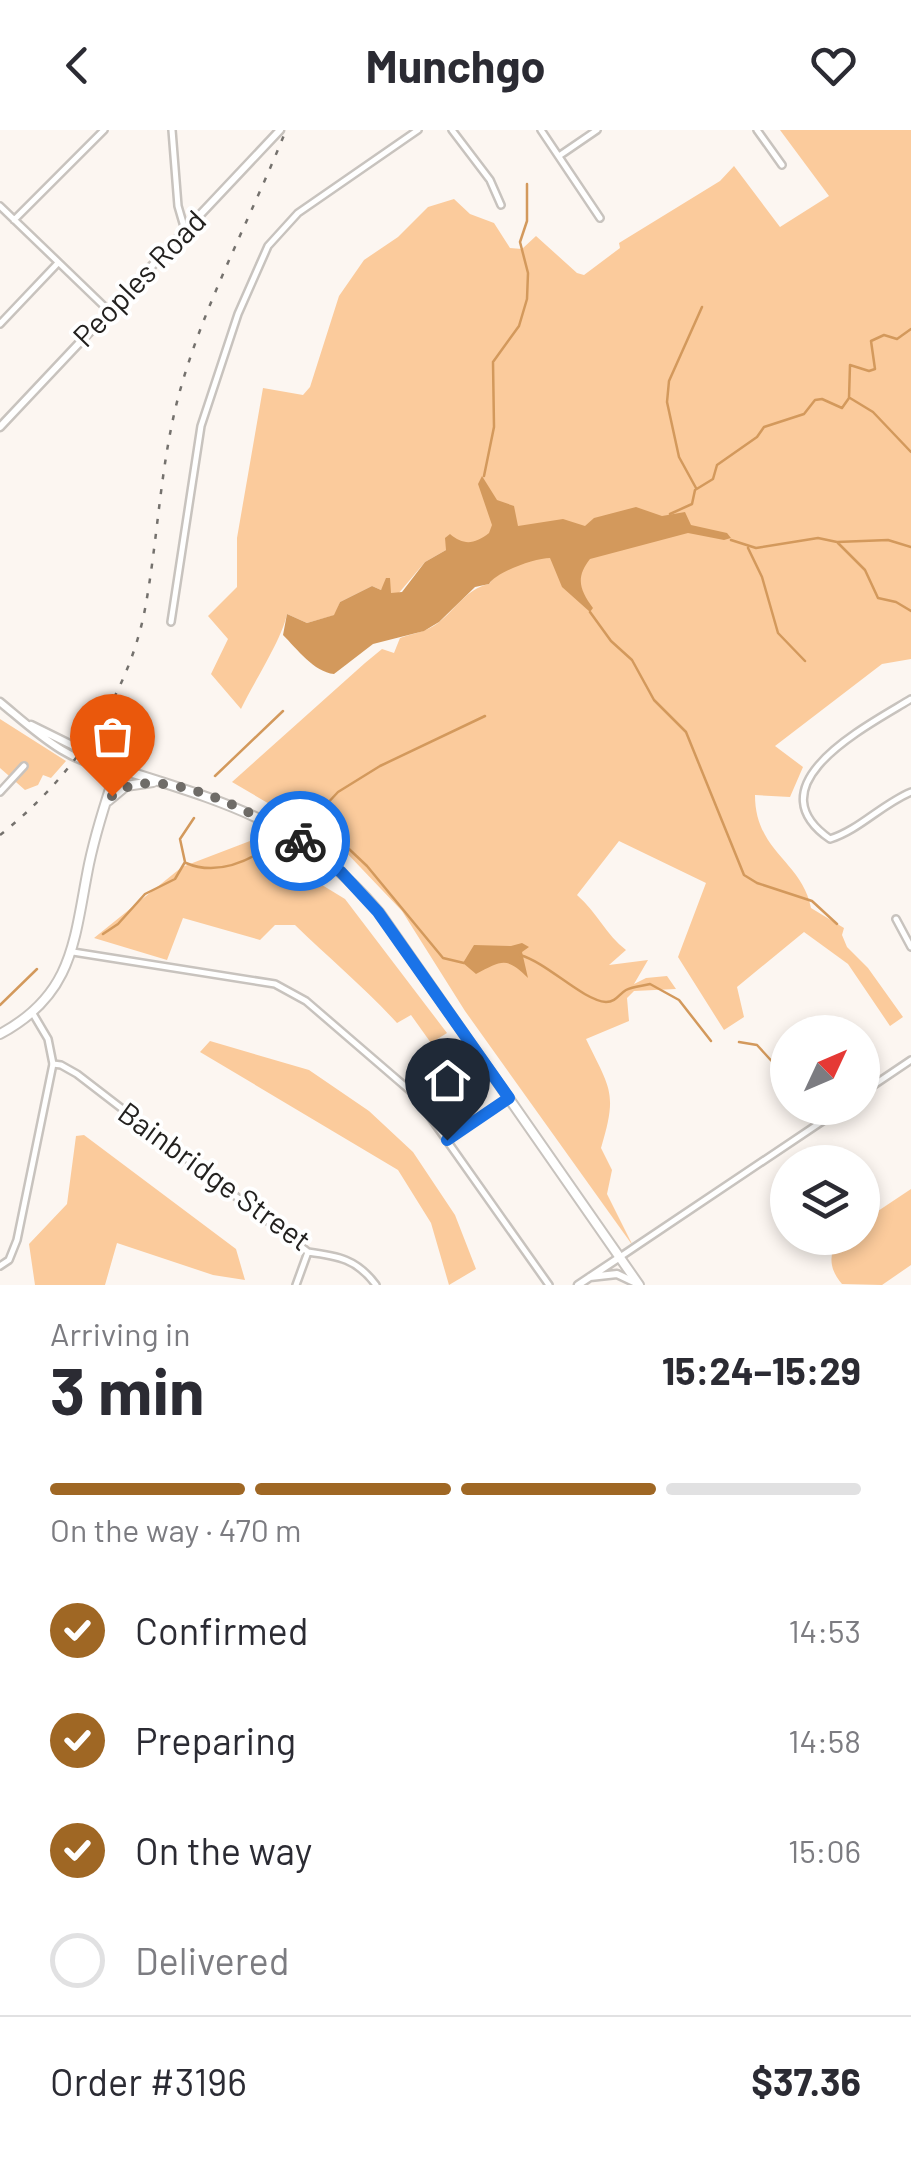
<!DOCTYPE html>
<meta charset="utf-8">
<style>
:root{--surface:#fff;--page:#f2f2f3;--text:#2b2b33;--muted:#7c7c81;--line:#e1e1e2;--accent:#9f6724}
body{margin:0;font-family:Barlow,sans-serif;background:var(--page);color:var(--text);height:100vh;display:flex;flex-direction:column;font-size:38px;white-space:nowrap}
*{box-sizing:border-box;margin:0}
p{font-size:32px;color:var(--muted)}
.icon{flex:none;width:55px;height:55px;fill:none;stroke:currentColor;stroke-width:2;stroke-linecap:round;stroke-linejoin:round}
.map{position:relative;height:1155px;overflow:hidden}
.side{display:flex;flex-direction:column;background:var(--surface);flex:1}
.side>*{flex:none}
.needle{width:65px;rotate:46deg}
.tools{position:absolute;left:770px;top:885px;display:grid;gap:20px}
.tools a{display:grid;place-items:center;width:110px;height:110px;border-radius:50%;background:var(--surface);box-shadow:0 5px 15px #0003;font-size:50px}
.pin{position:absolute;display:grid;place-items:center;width:85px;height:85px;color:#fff;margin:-102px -42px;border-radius:50% 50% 50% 0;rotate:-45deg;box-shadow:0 0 10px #0007}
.pin .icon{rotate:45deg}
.courier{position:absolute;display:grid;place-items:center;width:100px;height:100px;margin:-50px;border:8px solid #1a73e8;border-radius:50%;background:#fff;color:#222;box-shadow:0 2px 12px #0007}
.head em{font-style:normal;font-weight:700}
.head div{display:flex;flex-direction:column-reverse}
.head{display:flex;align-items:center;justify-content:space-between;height:170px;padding:0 50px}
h1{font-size:65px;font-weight:700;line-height:75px}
.bar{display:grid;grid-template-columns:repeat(4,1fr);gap:15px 10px;align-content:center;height:120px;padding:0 50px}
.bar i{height:12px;border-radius:8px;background:var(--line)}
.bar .on{background:var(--accent)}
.bar p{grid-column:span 4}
.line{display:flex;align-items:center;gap:25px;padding:0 50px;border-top:2px solid var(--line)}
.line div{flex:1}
ol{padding:0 50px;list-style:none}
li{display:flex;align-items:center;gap:30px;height:110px}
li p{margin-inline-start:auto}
li .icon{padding:10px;border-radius:50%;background:var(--accent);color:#fff;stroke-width:4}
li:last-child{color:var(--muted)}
li i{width:55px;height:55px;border:5px solid var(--line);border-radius:50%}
header{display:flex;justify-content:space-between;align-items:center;height:130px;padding:0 50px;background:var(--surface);font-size:45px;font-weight:700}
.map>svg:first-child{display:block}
.green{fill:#fbcb9c}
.water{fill:#d3995c}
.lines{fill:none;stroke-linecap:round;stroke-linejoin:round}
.stream{stroke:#d3995c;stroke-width:2.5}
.minor-casing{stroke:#c8c3be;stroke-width:10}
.tertiary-casing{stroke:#c8c3be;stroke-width:10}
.secondary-casing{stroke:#c8c3be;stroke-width:11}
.trunk-casing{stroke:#c8c3be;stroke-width:12}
.minor{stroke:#fff;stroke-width:5}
.tertiary{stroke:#fff;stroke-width:5}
.secondary{stroke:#fff;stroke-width:6}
.trunk{stroke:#fff;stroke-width:8}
.rail{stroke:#74716d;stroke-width:2.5;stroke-dasharray:5 10;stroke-linecap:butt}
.done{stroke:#6f6c68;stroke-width:10;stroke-dasharray:0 18}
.route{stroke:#1a73e8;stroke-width:12}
.labels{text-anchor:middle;stroke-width:8;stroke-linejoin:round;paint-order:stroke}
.street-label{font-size:30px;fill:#23211f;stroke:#fff}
</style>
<header><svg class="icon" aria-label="back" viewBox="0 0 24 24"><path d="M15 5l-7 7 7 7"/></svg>Munchgo<svg class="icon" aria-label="heart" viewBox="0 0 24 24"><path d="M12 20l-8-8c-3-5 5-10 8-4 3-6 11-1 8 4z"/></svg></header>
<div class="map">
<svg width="911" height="1155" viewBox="0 0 911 1155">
<rect width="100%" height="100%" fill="#fcf6f1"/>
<!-- green -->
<path class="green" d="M780 0H911V529L882 534 775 616 803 637 790 667 755 665C755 722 802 731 811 778L844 798 842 805 847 817 868 838 903 887 890 896 848 834 804 802 737 857 744 887 724 900 678 827 706 753 619 711 577 765C597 782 606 805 626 820L609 835 648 830 634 854 646 848 667 846 676 859 634 861 627 868 629 891 586 909C610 959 618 962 601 1018L612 1040 607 1064 633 1116 465 881 402 781 321 696 306 686 295 689 232 652 365 533 382 519 394 523 400 508C414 503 426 502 438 493 456 479 466 459 489 454L495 446 456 410 447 415 446 420 425 432 398 464H391L385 454 381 460 372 456 340 472 335 485 307 493 287 484C282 509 254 552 241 579L211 544 228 509 208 486 237 457V408L263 258 303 265 310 257 339 166 364 130 398 107 428 77 454 69 470 84 494 93 510 118 522 119 536 106 577 143 584 145 620 118 619 113 720 51 734 36 780 97 829 66Z
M0 589 66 631 51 648 43 645 38 655 25 660 0 638Z
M250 711 345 769 447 903 431 913 411 885 397 893C365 858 329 828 295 795H275L260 810 183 788 167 830 94 808 182 737Z
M210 911 309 940 369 981 413 1022 455 1085 476 1139 449 1155 431 1093 398 1040 200 922Z
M84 1005 236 1119 245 1150 213 1145 117 1113 105 1155H35L29 1114 67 1074 76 1006Z
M911 1059V1135L882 1155 842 1154C829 1139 828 1124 839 1108H862L863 1091Z"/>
<!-- water -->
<path class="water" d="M482 346 497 370 514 376 518 396 563 389 585 396 594 388 636 377 662 386 685 382 691 395 727 403 731 408 724 410 688 403 590 429C575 448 580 460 593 478L590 482 562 457 550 428C535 428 496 442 489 454L475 457 439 492 424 501 373 514 334 544C314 542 297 519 283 505L287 484 307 493 334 485 340 472 372 456 381 460 386 448H390L391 463 402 462 425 432 446 420 445 408 450 404C463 415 474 415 489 403L492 395 478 354Z
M522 813 529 817 522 822 528 848C506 826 502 831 476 844L463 833 474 815 511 816Z"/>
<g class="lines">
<!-- stream -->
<path class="stream" d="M850 268 873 282 911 322
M484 346 494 297 493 232 519 196 527 169 528 143 520 112 527 91V54
M696 358 679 327 667 272 669 251 702 177
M670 384 692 374 695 360 713 349 717 335 757 307 764 297 804 284 815 270 822 269 842 278 849 268 850 235 869 241 875 239 871 211 884 205 897 209 911 199
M731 410 756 418 818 408 837 412 888 410 911 417
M838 413 865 440 878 468 896 472 911 481
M748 418 762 447 778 503 805 531
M590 482 611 511 632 530 654 570 686 602 744 745 757 753 812 771 837 794
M215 646 283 581
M324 677 338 662 380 636 485 586
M316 701 349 719 367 736 443 828 464 833
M186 733C216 746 246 733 272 715
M103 804 118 794 145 764 175 749 185 732 180 709 194 688
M520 825C548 833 582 870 606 872 616 872 619 864 626 860 633 856 643 856 650 854L679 870 711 911
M0 875 37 839
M739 912 757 915 788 949
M807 978 808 980"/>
<!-- minor casing -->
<g class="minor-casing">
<path id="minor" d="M452 0 490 50 501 75
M541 0 600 88
M757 0 782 35
M559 26 597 0
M0 76 109 181
M14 90 104 0
M0 194 57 134
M171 492 201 296 238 184 268 116 298 83 418 0
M911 569C869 595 751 654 830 709 859 700 882 674 911 662
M0 662 24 636
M896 789 911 817
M73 822 275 854 306 871 414 964 549 1155
M53 934 61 935 77 944 308 1122C338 1126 357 1129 376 1155
M447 1010 509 968
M296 1155 308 1122"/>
</g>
<!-- tertiary casing -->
<g class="tertiary-casing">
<path id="tertiary" d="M172 0 178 76 185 100
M862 963 911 930
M620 1127 842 978
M0 1136 9 1130 17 1110 53 934 48 909 32 882"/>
</g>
<!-- secondary casing -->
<g class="secondary-casing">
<path id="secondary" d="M0 297 280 0
M0 572C33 599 71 637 117 638
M31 595 114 636
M590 1147 617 1144 636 1153
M578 1155 620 1127"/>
</g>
<!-- trunk casing -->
<g class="trunk-casing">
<path id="trunk" d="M108 671 126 656 153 652
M0 904C75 864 74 808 89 734 96 701 106 670 117 638 224 672 303 692 379 782L639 1155"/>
</g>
<!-- minor -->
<use href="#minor" class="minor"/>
<!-- tertiary -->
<use href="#tertiary" class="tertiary"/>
<!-- secondary -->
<use href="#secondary" class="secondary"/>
<!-- trunk -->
<use href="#trunk" class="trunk"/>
<!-- rail -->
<path class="rail" d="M0 705C70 650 128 568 145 479 158 409 160 337 178 268 202 177 251 88 286 0"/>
</g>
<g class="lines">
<!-- done -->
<path class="done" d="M112 666C156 628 258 685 300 711"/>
<!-- route -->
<path class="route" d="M300 711 341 742 378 782 509 968 447 1010"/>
</g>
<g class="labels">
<!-- street labels -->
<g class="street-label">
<text transform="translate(140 149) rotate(-46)" y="10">Peoples Road</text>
<text transform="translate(214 1047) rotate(36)" y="10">Bainbridge Street</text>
</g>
</g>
</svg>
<div class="tools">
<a><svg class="needle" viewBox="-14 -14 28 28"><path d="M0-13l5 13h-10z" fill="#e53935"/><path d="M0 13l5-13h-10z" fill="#7c7c81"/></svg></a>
<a><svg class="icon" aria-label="layers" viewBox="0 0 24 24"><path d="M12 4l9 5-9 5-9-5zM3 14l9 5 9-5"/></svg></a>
</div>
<div class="pin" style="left:112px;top:666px;background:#ea580c"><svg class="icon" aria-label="bag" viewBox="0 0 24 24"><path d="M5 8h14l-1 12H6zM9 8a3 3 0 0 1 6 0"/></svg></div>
<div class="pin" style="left:447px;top:1010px;background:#1f2937"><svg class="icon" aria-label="home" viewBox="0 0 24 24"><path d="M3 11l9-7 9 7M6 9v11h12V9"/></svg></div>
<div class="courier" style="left:300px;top:711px"><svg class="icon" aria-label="bike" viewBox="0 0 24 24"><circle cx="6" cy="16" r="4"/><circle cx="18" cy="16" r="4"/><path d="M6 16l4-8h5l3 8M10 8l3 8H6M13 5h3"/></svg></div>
</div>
<section class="side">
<div class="head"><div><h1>3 min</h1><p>Arriving in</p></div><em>15:24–15:29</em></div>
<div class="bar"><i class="on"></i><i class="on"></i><i class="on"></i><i></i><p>On the way · 470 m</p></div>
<ol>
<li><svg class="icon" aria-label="check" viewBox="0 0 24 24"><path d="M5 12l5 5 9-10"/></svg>Confirmed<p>14:53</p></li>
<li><svg class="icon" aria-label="check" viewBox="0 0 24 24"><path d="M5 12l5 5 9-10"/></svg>Preparing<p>14:58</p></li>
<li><svg class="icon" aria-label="check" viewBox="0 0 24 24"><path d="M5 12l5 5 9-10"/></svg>On the way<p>15:06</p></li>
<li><i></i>Delivered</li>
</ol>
<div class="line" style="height:130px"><div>Order #3196</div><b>$37.36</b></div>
</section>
